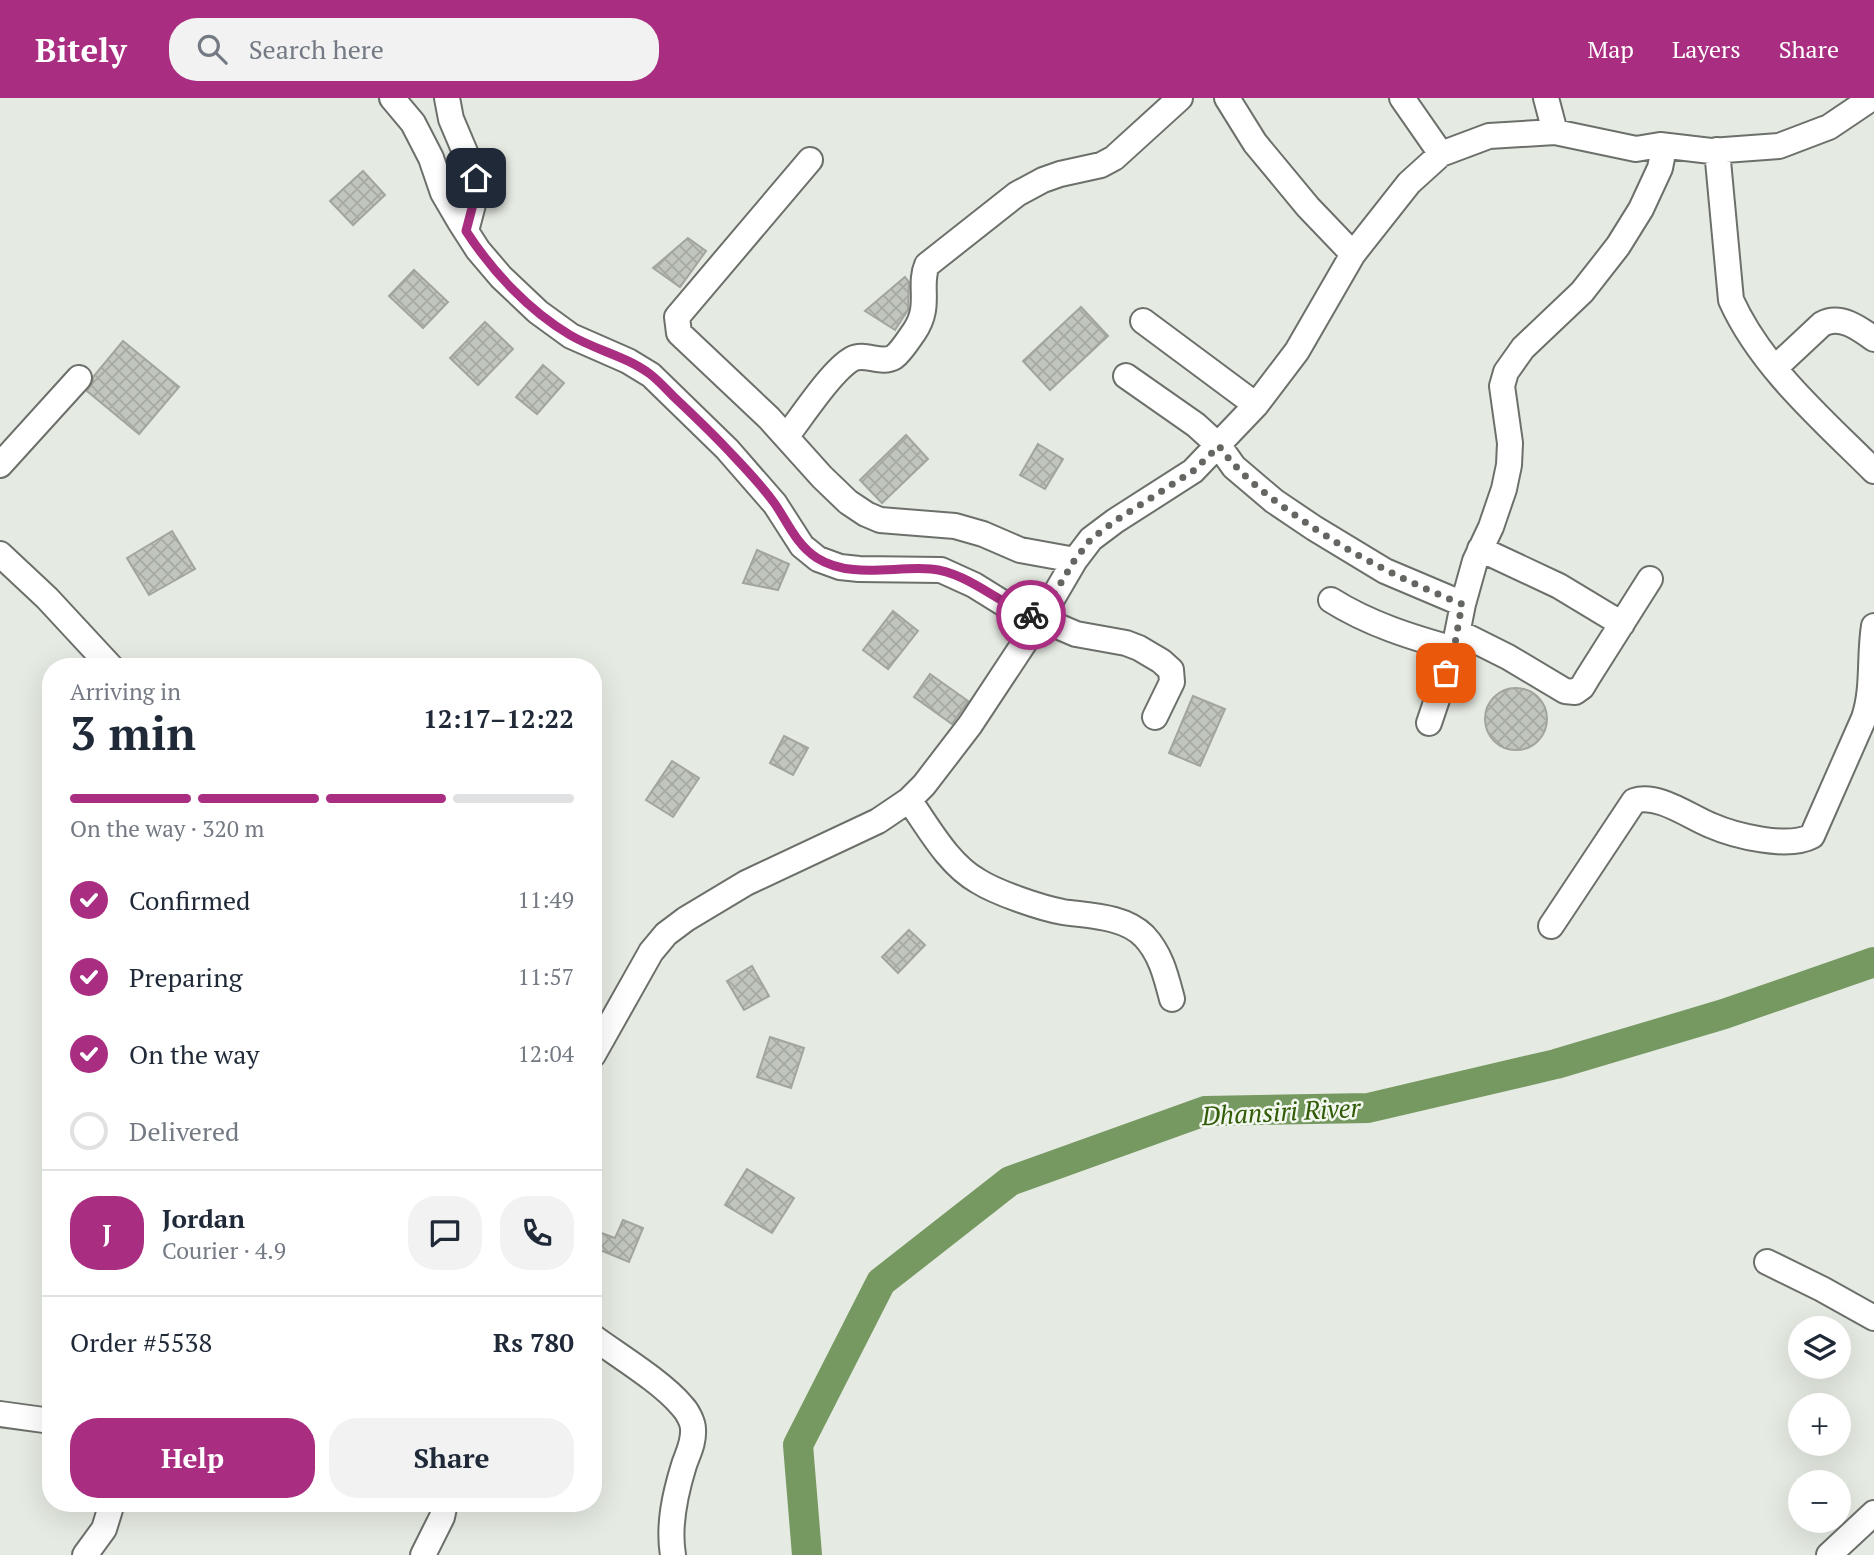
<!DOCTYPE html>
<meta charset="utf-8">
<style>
:root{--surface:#fff;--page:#f2f2f3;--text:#1f2937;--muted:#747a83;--line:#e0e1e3;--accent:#a92e81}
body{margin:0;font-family:"PT Serif",serif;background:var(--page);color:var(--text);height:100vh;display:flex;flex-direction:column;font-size:26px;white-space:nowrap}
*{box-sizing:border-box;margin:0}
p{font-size:23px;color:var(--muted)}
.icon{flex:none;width:38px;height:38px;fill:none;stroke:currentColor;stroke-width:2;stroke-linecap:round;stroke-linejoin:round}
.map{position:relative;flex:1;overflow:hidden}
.drawer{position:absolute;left:42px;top:560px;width:560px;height:854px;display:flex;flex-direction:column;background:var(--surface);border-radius:28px;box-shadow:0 7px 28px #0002}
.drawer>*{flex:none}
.tools{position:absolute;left:1788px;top:1218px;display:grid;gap:14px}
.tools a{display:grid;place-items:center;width:63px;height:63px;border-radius:50%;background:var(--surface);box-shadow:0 7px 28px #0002;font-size:35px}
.pin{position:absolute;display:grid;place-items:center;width:60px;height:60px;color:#fff;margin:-30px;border-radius:14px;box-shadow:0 4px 10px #0006}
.courier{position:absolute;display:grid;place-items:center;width:70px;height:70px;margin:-35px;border:5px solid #a92e81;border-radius:50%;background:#fff;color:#222;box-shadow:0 2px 9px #0007}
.summary em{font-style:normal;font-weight:700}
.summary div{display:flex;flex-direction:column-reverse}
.summary{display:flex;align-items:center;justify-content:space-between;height:119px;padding:0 28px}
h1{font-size:46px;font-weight:700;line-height:52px}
.bar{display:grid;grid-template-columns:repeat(4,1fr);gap:10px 7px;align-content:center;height:84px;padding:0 28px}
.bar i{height:9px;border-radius:5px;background:var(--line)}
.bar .active{background:var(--accent)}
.bar p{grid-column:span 4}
.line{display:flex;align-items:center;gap:18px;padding:0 28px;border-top:2px solid var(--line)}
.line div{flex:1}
.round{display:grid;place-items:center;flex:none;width:74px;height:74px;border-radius:28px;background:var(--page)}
ol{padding:0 28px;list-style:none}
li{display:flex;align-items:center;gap:21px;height:77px}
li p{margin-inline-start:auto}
li .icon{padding:7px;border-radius:50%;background:var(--accent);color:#fff;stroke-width:4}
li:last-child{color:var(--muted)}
li i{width:38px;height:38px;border:4px solid var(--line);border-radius:50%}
.button{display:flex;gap:14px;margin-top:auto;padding:14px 28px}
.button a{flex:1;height:80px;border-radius:28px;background:var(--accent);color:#fff;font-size:28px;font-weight:700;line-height:80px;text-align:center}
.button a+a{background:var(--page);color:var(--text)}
header{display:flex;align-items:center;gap:42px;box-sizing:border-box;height:98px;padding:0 35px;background:var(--accent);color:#fff}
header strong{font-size:33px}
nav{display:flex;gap:38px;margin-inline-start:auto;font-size:24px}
.search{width:490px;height:63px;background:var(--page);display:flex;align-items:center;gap:18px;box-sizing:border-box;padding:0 24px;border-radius:28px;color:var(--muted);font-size:26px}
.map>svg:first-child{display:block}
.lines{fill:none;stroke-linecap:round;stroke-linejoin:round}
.river{stroke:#769861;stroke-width:30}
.building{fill:url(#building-cross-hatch);stroke:#a1a59e;stroke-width:2}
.minor-casing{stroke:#6c706a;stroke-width:28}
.minor{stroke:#fff;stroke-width:24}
.done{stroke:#636661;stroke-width:7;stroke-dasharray:0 12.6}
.route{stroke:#a92e81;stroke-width:9}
.labels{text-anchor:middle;stroke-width:5;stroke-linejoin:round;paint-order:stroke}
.water-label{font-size:26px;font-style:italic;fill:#315b07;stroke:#f2f7ef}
</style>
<header>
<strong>Bitely</strong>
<div class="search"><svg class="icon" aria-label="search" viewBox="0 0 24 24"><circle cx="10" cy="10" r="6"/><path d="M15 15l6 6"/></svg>Search here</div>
<nav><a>Map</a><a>Layers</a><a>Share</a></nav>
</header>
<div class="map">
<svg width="1874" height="1457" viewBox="0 0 1874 1457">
<defs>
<pattern id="building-cross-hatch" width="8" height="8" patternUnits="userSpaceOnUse" patternTransform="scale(1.75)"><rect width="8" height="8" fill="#c0c5bd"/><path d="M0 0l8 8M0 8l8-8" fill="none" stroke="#a5a9a2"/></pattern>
</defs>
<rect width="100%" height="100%" fill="#e5eae2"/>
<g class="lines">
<!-- river -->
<path class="river" d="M807 1457 798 1347 881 1184 1010 1083 1205 1013 1368 1010 1556 966 1724 916 1874 864"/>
</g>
<!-- building -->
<path class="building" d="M363 73 385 97 353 127 330 103Z
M688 140 706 153 680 189 653 170Z
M414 172 448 204 423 230 389 198Z
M905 179 909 184 908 212 895 232 865 213Z
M1081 209 1108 238 1050 292 1023 263Z
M485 224 513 251 478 287 450 260Z
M123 243 179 289 139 336 87 293 93 284V279Z
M543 267 564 285 537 316 516 299Z
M906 337 928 361 882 405 860 382Z
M1038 346 1063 361 1045 391 1020 377Z
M172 433 195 471 149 497 127 460Z
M757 452 789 466 778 492 743 485Z
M893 513 918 533 888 571 863 552Z
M930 576 968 603 952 626 914 599Z
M1485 621a31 31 0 1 1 62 0a31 31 0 1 1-62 0Z
M1193 598 1225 611 1200 668 1169 655Z
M784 638 808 650 793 677 770 665Z
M672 663 699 680 673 719 646 702Z
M909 832 925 847 898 875 882 859Z
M752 868 769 898 744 912 727 883Z
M770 939 804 950 791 990 757 979Z
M747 1071 794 1100 772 1135 725 1107Z
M623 1122 643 1130 629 1164 593 1149V1132L615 1140Z"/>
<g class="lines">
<!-- minor casing -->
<g class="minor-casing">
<path id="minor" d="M392 0 413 25 431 60 443 95 460 124 478 152 501 179 538 214 571 238 628 263 651 277 727 351 775 406 802 448 818 461 840 469 859 471 941 472 974 487 1003 505 1076 536 1126 545 1139 550 1161 563 1171 572 1172 584 1155 619
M447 0 451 21 476 80V95L466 133
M1227 0 1255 45 1308 109 1353 156
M1402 0 1441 56
M1546 0 1555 34
M1717 52 1731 202C1761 269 1823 322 1874 373
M810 62 677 219 679 235 769 320 822 379 848 404 866 416 880 422 955 428 983 436 1020 452 1075 462
M1143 223 1256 307
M1776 269 1822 226C1840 216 1859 230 1874 241
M1126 278 1196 327 1219 348 1234 369 1274 403 1314 430 1385 473 1463 506
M786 339C801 320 832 272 852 261 865 254 881 267 894 259 901 254 909 241 914 234 932 208 918 188 927 167L1017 96 1043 82 1060 76 1101 67 1114 60 1180 0
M0 367 79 280
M1480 451 1559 488 1622 526
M0 456 47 500 111 569
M1331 502C1369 526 1411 539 1454 551
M1458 534 1508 559 1565 593 1575 594 1582 589 1588 579 1650 481
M1429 625 1454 551 1463 506 1475 463 1491 429 1504 391 1509 367 1510 345 1502 288 1506 274 1523 250 1582 194 1618 148 1641 111 1660 70 1662 60 1660 47
M909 702C929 730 948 766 978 783 997 795 1041 810 1063 814 1090 818 1124 818 1144 838 1161 856 1166 878 1172 901
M1551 828 1634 703C1658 695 1688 718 1710 727 1735 738 1788 751 1812 738L1864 620C1874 590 1869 559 1874 528
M593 957 651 854 666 836 686 821 746 785 878 723 909 702 924 687 970 627 1044 515 1075 462 1091 441 1115 423 1193 373 1256 307 1297 253 1353 156 1409 85 1441 56 1489 38 1555 34 1636 51 1660 47 1711 53 1779 48 1829 29 1872 0
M1767 1164 1822 1191 1874 1220
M593 1239C619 1258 662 1284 682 1308 687 1313 693 1324 693 1331 694 1345 688 1355 684 1367 675 1396 668 1427 673 1457
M0 1316 51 1323
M85 1457 104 1431 112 1405
M423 1457 442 1419 445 1405
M1829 1457 1874 1415"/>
</g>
<!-- minor -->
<use href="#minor" class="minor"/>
</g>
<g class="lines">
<!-- done -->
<path class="done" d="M1031 517 1040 520 1074 463 1091 441 1115 423 1193 373 1219 348C1239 376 1266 397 1295 417 1350 456 1400 481 1462 506L1454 551 1446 575"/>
<!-- route -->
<path class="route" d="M476 80V95L466 133C492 173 528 212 570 237 595 252 626 258 650 276 659 283 666 291 673 298 691 315 709 332 726 350 743 368 761 386 775 406 788 425 796 446 817 460 850 481 894 468 931 471 967 474 998 505 1031 517"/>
</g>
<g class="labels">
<!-- water labels -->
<g class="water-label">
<text transform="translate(1281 1014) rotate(-3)" y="9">Dhansiri River</text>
</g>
</g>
</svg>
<div class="tools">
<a><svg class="icon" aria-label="layers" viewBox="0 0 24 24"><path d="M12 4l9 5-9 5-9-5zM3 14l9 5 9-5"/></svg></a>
<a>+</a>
<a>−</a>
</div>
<div class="pin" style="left:1446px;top:575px;background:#ea580c"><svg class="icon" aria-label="bag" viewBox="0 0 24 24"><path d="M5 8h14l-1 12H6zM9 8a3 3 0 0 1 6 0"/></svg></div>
<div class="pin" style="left:476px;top:80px;background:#1f2937"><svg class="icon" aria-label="home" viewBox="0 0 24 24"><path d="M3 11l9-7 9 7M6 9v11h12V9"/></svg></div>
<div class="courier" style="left:1031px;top:517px"><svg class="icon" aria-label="bike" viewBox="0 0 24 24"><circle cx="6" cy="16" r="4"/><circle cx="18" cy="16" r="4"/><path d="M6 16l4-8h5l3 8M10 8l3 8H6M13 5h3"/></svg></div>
<section class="drawer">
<div class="summary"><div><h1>3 min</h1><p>Arriving in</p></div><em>12:17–12:22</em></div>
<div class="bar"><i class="active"></i><i class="active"></i><i class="active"></i><i></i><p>On the way · 320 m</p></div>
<ol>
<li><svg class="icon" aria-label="check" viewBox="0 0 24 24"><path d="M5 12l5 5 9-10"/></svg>Confirmed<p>11:49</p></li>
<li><svg class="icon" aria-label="check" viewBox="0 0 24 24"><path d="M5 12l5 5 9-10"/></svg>Preparing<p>11:57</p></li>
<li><svg class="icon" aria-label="check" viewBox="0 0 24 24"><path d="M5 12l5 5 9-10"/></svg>On the way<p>12:04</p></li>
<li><i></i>Delivered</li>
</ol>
<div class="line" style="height:126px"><b class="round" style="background:var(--accent);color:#fff">J</b><div><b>Jordan</b><p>Courier · 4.9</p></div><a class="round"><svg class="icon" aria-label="chat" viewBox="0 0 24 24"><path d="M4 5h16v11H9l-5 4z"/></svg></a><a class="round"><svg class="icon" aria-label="phone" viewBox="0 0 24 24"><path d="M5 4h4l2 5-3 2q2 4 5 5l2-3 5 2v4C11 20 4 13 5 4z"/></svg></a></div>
<div class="line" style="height:91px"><div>Order #5538</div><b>Rs 780</b></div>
<div class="button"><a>Help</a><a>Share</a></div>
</section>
</div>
